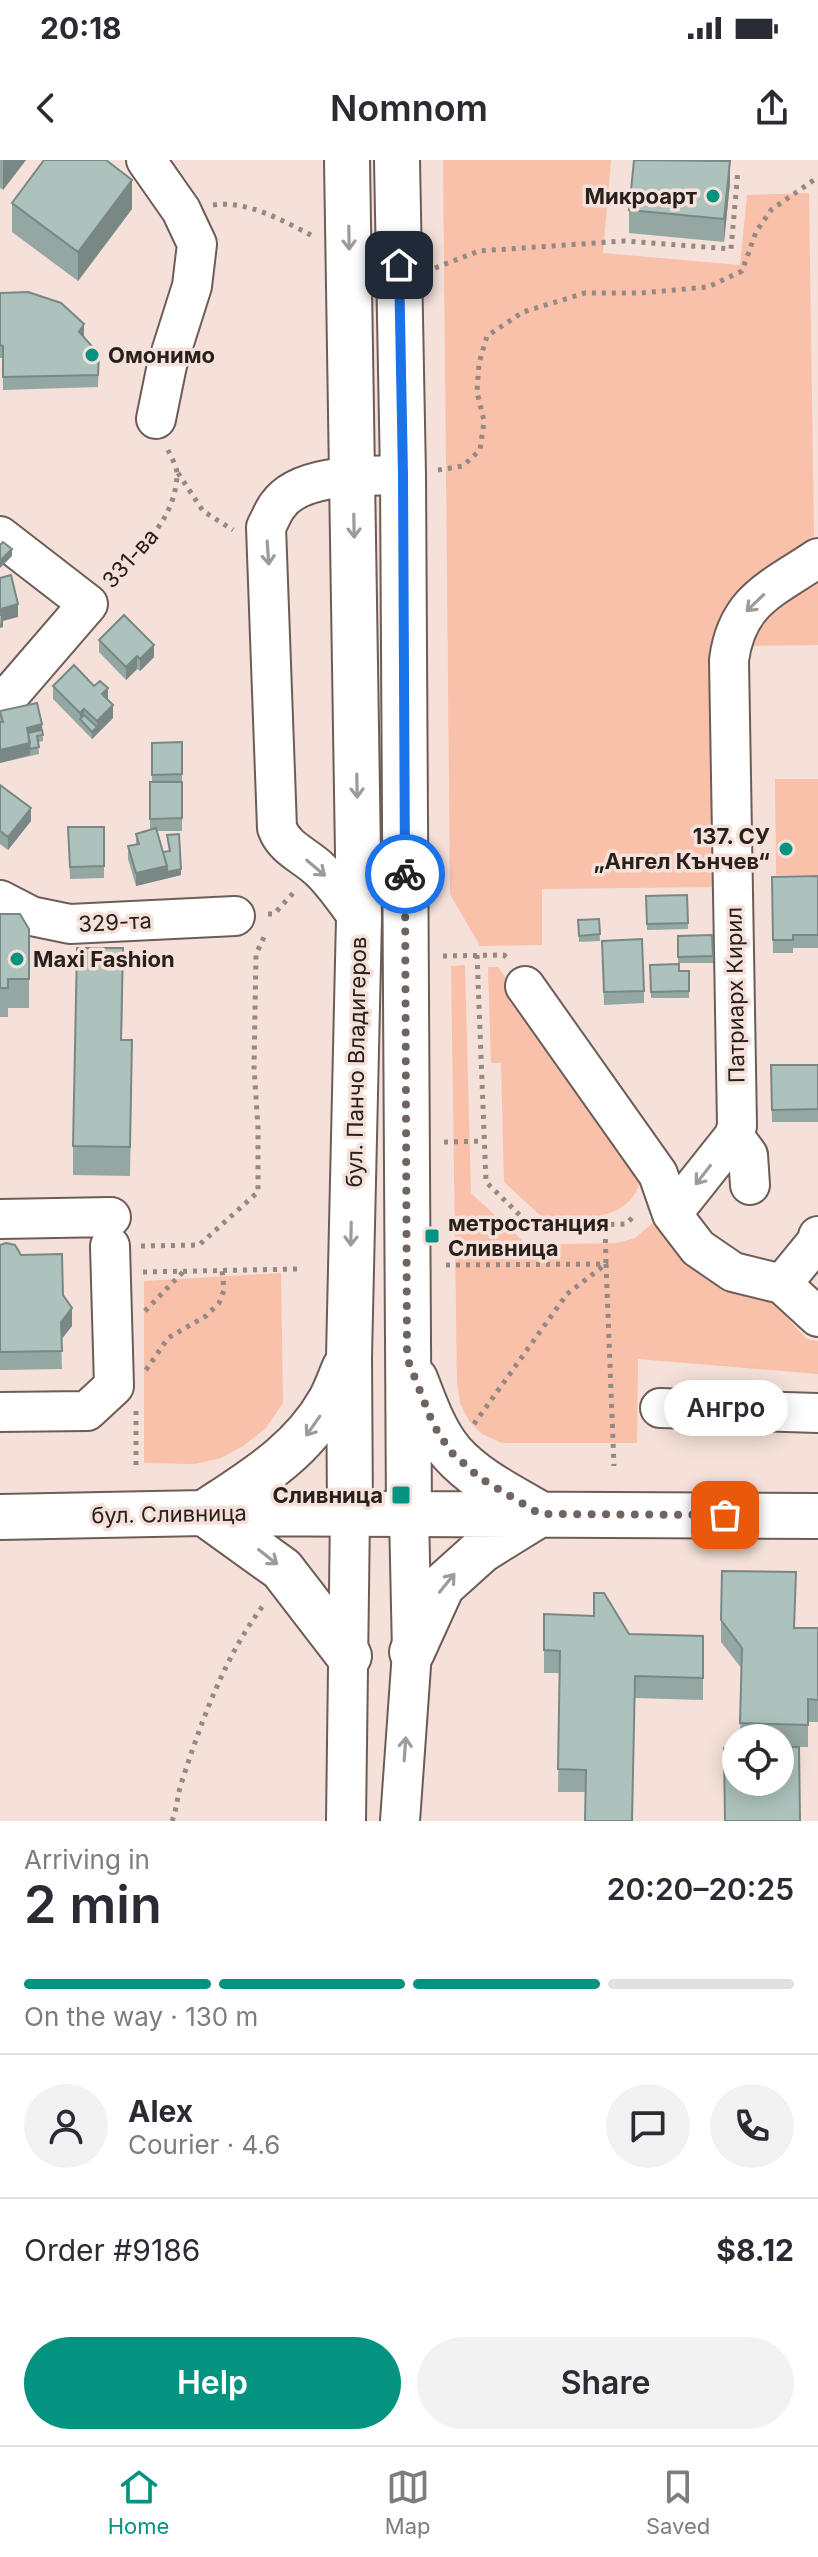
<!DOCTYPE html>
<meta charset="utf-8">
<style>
:root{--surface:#fff;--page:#f2f2f3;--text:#2b2b33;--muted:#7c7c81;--line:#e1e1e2;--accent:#049380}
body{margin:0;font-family:Inter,sans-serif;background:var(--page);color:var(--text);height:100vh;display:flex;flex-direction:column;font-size:30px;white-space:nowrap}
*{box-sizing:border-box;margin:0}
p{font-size:26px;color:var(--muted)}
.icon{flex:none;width:44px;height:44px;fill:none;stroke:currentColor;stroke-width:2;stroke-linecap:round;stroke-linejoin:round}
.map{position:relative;height:1661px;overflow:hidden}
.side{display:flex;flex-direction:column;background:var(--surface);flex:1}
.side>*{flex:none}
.fabs{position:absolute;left:722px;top:1564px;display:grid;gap:16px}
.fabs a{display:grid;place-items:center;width:72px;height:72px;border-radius:50%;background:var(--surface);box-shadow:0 4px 20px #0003;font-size:40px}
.pin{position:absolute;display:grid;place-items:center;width:68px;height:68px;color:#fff;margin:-34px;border-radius:16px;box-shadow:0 4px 12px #0006}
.courier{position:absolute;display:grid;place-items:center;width:80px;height:80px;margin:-40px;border:6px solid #1a73e8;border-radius:50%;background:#fff;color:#222;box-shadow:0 2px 10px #0007}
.bubble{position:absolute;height:56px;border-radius:28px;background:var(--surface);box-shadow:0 4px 20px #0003;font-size:26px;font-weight:600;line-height:56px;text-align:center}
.headline em{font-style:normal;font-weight:600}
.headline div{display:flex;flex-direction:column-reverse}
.headline{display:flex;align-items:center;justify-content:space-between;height:136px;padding:0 24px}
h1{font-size:52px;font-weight:600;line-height:60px}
.bar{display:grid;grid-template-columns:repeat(4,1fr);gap:12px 8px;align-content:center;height:96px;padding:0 24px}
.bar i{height:10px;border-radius:6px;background:var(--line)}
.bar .selected{background:var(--accent)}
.bar p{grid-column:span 4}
.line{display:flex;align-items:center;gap:20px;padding:0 24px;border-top:2px solid var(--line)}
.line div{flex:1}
.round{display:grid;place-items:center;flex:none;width:84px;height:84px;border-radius:42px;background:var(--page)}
.cta{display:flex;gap:16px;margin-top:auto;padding:16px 24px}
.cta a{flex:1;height:92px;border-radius:48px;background:var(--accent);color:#fff;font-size:32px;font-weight:600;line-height:92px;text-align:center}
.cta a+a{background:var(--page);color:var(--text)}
.status{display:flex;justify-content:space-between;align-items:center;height:56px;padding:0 40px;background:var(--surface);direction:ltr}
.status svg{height:22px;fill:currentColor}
header{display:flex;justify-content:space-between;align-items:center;height:104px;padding:0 24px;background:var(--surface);font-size:36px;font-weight:600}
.tabs{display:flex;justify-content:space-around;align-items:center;height:112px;border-top:2px solid var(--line);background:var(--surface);font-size:22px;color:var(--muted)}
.tabs a{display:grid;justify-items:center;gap:4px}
.tabs .selected{color:var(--accent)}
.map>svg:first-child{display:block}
.green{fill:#f9c0aa}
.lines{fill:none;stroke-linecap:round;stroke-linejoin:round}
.minor-casing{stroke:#6d5d57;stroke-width:42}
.major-casing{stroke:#6d5d57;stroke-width:48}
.path{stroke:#968883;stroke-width:5;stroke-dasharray:4 6;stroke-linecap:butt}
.minor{stroke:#fff;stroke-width:38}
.major{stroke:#fff;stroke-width:44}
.wall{fill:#95a7a3}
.shaded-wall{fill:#798884}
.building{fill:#adc2bd;stroke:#798884;stroke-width:2}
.oneway{stroke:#9e9b99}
.done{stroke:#6f645f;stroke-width:8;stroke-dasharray:0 14.4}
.route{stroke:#1a73e8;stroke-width:10}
.poi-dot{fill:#049380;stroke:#f5e1da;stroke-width:3}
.labels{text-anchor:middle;stroke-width:7;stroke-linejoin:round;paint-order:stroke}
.poi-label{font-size:22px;font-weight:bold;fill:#27201d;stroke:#f5e1da;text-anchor:end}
.street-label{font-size:22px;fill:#27201d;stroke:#f5e1da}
</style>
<div class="status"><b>20:18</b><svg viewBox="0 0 49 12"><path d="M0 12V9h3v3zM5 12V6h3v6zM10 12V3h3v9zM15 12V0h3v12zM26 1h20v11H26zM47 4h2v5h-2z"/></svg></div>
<header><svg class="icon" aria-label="back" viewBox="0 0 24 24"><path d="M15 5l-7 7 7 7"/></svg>Nomnom<svg class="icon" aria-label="share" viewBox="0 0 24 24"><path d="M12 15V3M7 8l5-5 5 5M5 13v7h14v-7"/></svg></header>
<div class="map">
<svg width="818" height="1661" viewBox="0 0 818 1661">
<rect width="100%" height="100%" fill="#f5e1da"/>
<!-- green -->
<path class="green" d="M443 0H611L603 93 740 105 747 35 809 33 814 376C758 414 718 425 709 499L713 727 542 729V785L480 786 450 734Z
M818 423V485L752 486C766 450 788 443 818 423Z
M775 619H818V715H776Z
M465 805 471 1033 527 1085 617 1083 635 1078 656 1060 768 1137 807 1179 818 1181V1214L638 1199 637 1283H502L482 1274 469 1261 460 1243 457 1222 451 806Z
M488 807H498L601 948 642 1016C630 1065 583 1057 543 1058L504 1022 501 903H491Z
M281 1113 283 1243 266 1268 243 1286 221 1298 195 1304 144 1303V1121Z"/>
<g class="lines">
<!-- minor casing -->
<g class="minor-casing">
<path id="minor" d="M146 0 181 50 197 84 192 126 167 205 156 259
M0 376 88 444 0 546
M0 740 31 756 70 764 235 756
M359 758C346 742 334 722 318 708 304 695 284 688 277 668L266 367C270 360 273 351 278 345 300 313 368 316 403 315
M525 826 658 1014 672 1054 698 1088 733 1112 782 1124 818 1157
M734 976 748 995 750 1025
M672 1054 734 976 737 966 729 500C737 440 772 429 818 398
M0 1059 111 1057
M782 1124 818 1080V1076
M660 1248 818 1253
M0 1252 87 1251 114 1226 110 1086
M346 1661 350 1354
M400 1661 412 1492 409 1354"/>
</g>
<!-- major casing -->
<g class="major-casing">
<path id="major" d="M347 0 359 758 349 1197 350 1354
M397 0 403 315 409 1354
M415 1219C425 1244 434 1272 452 1293 476 1320 510 1336 540 1354
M204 1353C252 1321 301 1293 330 1241 336 1231 340 1218 345 1207
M204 1353 282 1409 349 1496
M0 1357 204 1353 818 1356
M412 1492 442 1426 482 1390 540 1354"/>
</g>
<!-- path -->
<path class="path" d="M213 45C248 40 283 61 313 76
M435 108 479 91 624 81 731 89 738 10
M438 310 463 306 480 290 484 261 477 232 479 203 487 176 523 152 585 133H641L708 127 742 111 756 72 771 50 818 17
M178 313 203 351 233 370
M111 420C140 390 176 359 177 314 177 306 171 297 168 290
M268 754H274L296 730
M477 795 486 1022 532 1067 626 1064 636 1054
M443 796 504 795 507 798
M444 982 484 981
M141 1086 199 1085 258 1032V968L254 907 256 794 264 777
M446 1105 606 1104 614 1306
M143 1112 297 1109
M145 1151 183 1112
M146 1210 168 1178 206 1156 219 1143 224 1130 222 1110
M136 1251V1310
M474 1264 567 1134 606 1104 605 1066
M172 1661C177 1649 177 1637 181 1624 202 1560 224 1497 265 1443"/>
<!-- minor -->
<use href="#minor" class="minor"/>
<!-- major -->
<use href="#major" class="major"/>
</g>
<!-- wall -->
<path class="wall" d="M0 0H26L3 30 0 28Z
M730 23 724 82 629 73V50Z
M12 43 132 49 78 121 12 72Z
M0 133 84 176 99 194 98 227 3 230V198H0Z
M99 480 154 497 140 511 137 509 126 520 99 492Z
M53 526 108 540 113 558 92 579 53 539Z
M0 551 42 564 43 581 38 582 39 594 0 603Z
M182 582V621H152V583Z
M150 622H182V671H157L163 692 169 691 167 675 181 715 136 726 128 699V686L136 685V674L150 670Z
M0 625 31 661 8 690 0 684Z
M68 667H104V718L70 719Z
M818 716V788H793V793H773L772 717Z
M646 736 688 763V769L647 770Z
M0 754 29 769V848H8V857H0Z
M599 759 600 781 579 782 578 760Z
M678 776 713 796V803H678Z
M602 781 644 831V843L604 845Z
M650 805 679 811H689V838H651Z
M123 817 122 880 132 909 130 1016 73 1015V986Z
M771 905H818V962H772Z
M0 1085 21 1095 63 1135 72 1166 61 1179 62 1209 0 1210Z
M544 1454 629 1474 703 1476V1540L635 1538 586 1632H558L560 1513H544Z
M721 1460 795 1468H818V1562H808V1587H780V1578H740L742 1509 721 1482Z"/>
<!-- shaded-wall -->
<path class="shaded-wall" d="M4 0H26L3 30V1Z
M730 1V23L724 82V59Z
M132 20V49L78 121V92Z
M84 164V176L79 185V172Z
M12 389V396L0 408V401Z
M18 444V457L3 461V467L0 468 1 449Z
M154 485V497L140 511V499Z
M137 496V509L126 520V507Z
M108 528V540L102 534Z
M113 545V558L97 574V561Z
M84 549V562L80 559V553Z
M42 564V575L27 580V568Z
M97 567V574L92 579V572Z
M30 583V595L0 603V590Z
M31 648V661L8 690V677Z
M167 706 181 709V715L136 726V713Z
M72 1148V1166L61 1180V1162Z"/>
<!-- building -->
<path class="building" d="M44 0H106L132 20 78 92 12 43Z
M634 0 730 1 724 59 629 50Z
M28 132 61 143 84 164 79 172 99 194 98 215 3 217V186L0 185V133Z
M3 382 12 389 0 401V385Z
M11 415 18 444 1 449 3 455H0V418Z
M124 455 154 485 140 499 137 496 126 507 99 480Z
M74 505 94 526 100 521 108 528 102 534 113 545 97 561 84 549 80 553 53 526Z
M37 543 42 564 27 568 30 583 0 590V562H3L0 551Z
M84 555 97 567 92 572 80 559Z
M42 570 43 575 37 576 39 587 30 589 28 573Z
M182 582V614L152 615V583Z
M150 622H182V658L150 659Z
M0 625 31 648 8 677 0 671Z
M68 667H104V706L70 707Z
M156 668 167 706 136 713 128 686 139 684 136 674Z
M179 674 181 709 167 712V706L163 692 170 691 167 675Z
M818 716V775H793V780H773L772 717Z
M687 735 688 763 647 764 646 736Z
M0 754H20L29 769V819H8V828H0Z
M599 759 600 774 579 776 578 760Z
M712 775 713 796 678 797V776Z
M642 779 644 831 604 832 602 781Z
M77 788H123L121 880H132L130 987 73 986Z
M679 804V811H689V831L651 832 650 805Z
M771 905H818V949L772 950Z
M6 1083 15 1085 21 1095 62 1094 63 1135 72 1148 61 1162 62 1191 0 1192V1085Z
M722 1411 796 1412 794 1468H818V1540L808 1539V1565L740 1563 742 1488 721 1460Z
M594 1433H604L629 1474 703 1476V1518L635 1516 632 1661H585L586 1610 558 1609 560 1491 544 1490V1454L594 1456Z
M780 1587H799L800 1661H725L724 1588H736V1622H780Z"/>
<!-- one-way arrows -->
<defs><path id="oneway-shaft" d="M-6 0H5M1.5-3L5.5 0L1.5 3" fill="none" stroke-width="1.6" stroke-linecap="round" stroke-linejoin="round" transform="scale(2)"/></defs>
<g class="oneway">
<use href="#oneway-shaft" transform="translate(349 78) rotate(89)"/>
<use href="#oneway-shaft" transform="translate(354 366) rotate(89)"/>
<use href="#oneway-shaft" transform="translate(268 393) rotate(86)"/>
<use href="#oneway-shaft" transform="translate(755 443) rotate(136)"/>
<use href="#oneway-shaft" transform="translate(357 626) rotate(89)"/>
<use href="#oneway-shaft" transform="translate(316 708) rotate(40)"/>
<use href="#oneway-shaft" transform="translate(703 1015) rotate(128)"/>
<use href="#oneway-shaft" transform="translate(351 1074) rotate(91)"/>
<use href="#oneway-shaft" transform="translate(313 1266) rotate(125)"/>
<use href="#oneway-shaft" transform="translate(268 1397) rotate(38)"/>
<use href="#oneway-shaft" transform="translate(447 1423) rotate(-51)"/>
<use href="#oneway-shaft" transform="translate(405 1589) rotate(-86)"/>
</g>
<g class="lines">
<!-- done -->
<path class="done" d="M405 714 407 1198 433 1264 450 1291 480 1318 540 1354 725 1355"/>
<!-- route -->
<path class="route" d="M399 105 403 315 405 714"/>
</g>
<!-- markers -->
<g class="poi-dot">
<circle cx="713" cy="36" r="8"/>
<circle cx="92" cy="195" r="8"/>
<circle cx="786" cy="689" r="8"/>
<circle cx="17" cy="799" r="8"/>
<rect x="424" y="1068" width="16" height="16" rx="4"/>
<rect x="391" y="1325" width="20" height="20" rx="4"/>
</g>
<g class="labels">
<!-- poi labels -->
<g class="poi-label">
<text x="697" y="44">Микроарт</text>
<text x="108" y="203" text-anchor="start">Омонимо</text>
<text x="770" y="684">137. СУ<tspan x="770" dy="25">„Ангел Кънчев“</tspan></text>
<text x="33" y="807" text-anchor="start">Maxi Fashion</text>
<text x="448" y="1071" text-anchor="start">метростанция<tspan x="448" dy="25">Сливница</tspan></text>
<text x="383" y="1343">Сливница</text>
</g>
<!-- street labels -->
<g class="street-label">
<text transform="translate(130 398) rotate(-48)" y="8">331-ва</text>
<text transform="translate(115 762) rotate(-3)" y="8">329-та</text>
<text transform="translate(735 835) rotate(-91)" y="8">Патриарх Кирил</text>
<text transform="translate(356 902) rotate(-89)" y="8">бул. Панчо Владигеров</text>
<text transform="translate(169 1354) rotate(-1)" y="8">бул. Сливница</text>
</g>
</g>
</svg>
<div class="fabs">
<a><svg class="icon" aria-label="locate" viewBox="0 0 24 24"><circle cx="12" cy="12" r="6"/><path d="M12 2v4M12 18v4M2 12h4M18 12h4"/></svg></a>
</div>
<div class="pin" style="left:725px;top:1355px;background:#ea580c"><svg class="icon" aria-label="bag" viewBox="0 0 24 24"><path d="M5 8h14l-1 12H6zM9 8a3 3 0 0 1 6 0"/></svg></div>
<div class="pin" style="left:399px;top:105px;background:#1f2937"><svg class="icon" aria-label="home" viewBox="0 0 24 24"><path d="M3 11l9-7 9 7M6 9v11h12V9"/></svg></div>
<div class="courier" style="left:405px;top:714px"><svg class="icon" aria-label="bike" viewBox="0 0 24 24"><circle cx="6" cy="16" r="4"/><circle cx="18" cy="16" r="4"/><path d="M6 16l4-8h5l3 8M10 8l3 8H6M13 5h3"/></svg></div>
<div class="bubble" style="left:664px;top:1220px;width:124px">Ангро</div>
</div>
<section class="side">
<div class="headline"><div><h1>2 min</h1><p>Arriving in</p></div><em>20:20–20:25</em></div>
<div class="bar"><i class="selected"></i><i class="selected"></i><i class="selected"></i><i></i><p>On the way · 130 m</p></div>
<div class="line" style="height:144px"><a class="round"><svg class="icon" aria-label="person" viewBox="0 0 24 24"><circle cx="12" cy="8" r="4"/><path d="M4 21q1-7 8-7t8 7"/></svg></a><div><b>Alex</b><p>Courier · 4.6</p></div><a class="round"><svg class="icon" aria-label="chat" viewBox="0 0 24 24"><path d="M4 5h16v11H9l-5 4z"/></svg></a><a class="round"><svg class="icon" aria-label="phone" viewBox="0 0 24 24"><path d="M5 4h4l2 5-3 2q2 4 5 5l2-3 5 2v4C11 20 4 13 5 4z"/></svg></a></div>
<div class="line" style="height:104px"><div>Order #9186</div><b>$8.12</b></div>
<div class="cta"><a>Help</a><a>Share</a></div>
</section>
<nav class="tabs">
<a class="selected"><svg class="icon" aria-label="home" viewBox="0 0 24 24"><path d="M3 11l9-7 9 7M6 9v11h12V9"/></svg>Home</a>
<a><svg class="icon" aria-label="map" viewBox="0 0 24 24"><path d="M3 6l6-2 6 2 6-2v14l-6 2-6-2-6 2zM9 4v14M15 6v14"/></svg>Map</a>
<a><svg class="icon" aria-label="saved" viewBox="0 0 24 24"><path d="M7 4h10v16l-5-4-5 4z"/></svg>Saved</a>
</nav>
